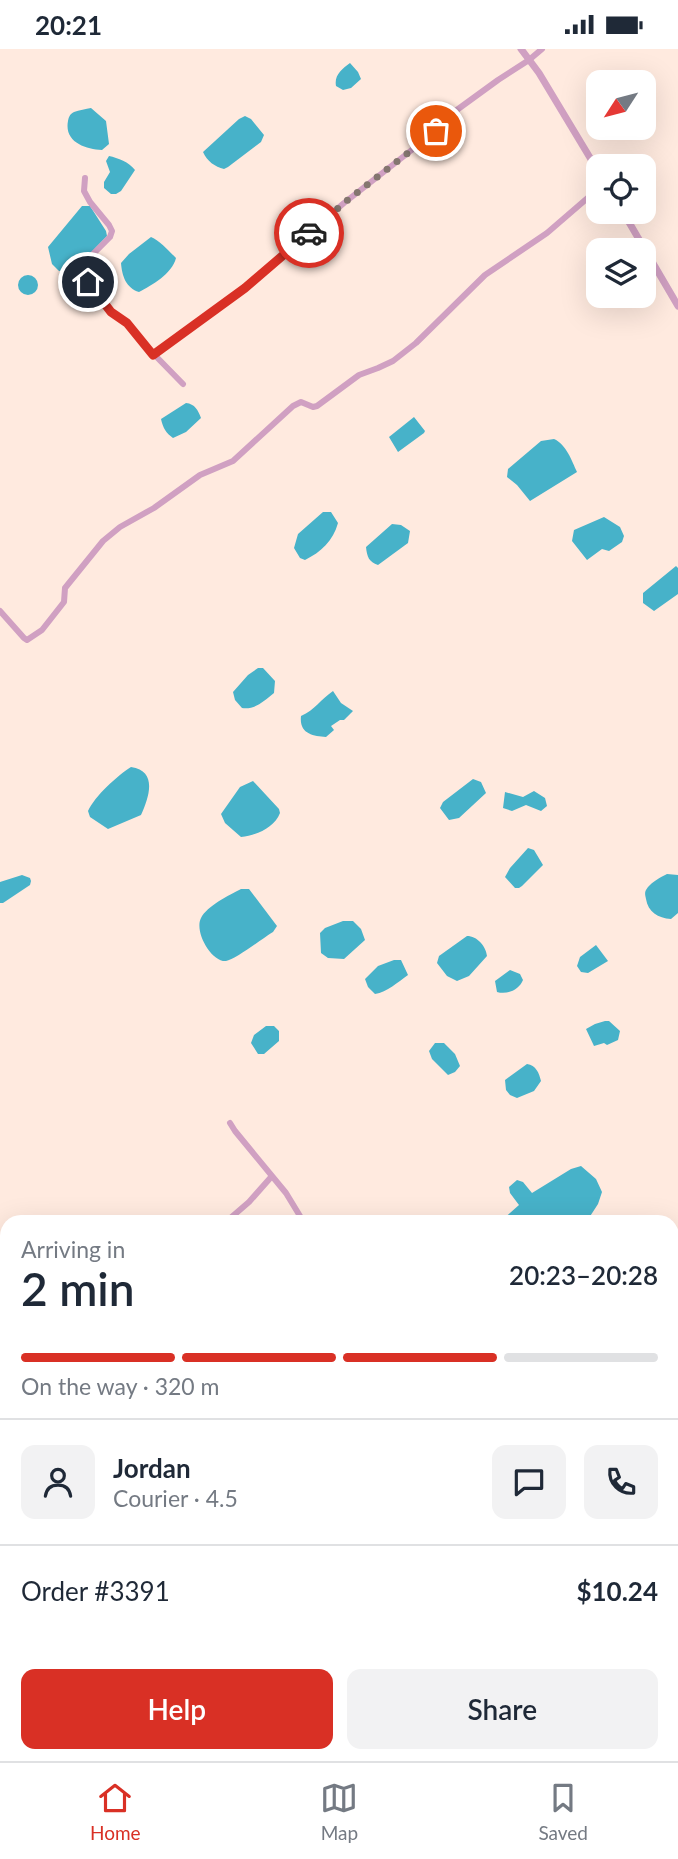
<!DOCTYPE html>
<meta charset="utf-8">
<style>
:root{--surface:#fff;--page:#f2f2f3;--text:#1f2937;--muted:#747a83;--line:#e0e1e3;--accent:#d93025}
body{margin:0;font-family:Lato,sans-serif;background:var(--page);color:var(--text);height:100vh;display:flex;flex-direction:column;font-size:26px;white-space:nowrap}
*{box-sizing:border-box;margin:0}
p{font-size:23px;color:var(--muted)}
.icon{flex:none;width:38px;height:38px;fill:none;stroke:currentColor;stroke-width:2;stroke-linecap:round;stroke-linejoin:round}
.map{position:relative;flex:1;overflow:hidden}
.panel{position:absolute;left:0px;top:1166px;width:679px;height:548px;display:flex;flex-direction:column;background:var(--surface);border-radius:21px 21px 0 0;box-shadow:0 7px 28px #0002}
.panel>*{flex:none}
.needle{width:46px;rotate:234deg}
.buttons{position:absolute;left:586px;top:21px;display:grid;gap:14px}
.buttons a{display:grid;place-items:center;width:70px;height:70px;border-radius:14px;background:var(--surface);box-shadow:0 7px 28px #0002;font-size:35px}
.pin{position:absolute;display:grid;place-items:center;width:60px;height:60px;color:#fff;margin:-30px;border:4px solid #fff;border-radius:50%;box-shadow:0 2px 7px #0007}
.courier{position:absolute;display:grid;place-items:center;width:70px;height:70px;margin:-35px;border:5px solid #d93025;border-radius:50%;background:#fff;color:#222;box-shadow:0 2px 9px #0007}
.head em{font-style:normal;font-weight:600}
.head div{display:flex;flex-direction:column-reverse}
.head{display:flex;align-items:center;justify-content:space-between;height:119px;padding:0 21px}
h1{font-size:46px;font-weight:600;line-height:52px}
.bar{display:grid;grid-template-columns:repeat(4,1fr);gap:10px 7px;align-content:center;height:84px;padding:0 21px}
.bar i{height:9px;border-radius:5px;background:var(--line)}
.bar .current{background:var(--accent)}
.bar p{grid-column:span 4}
.line{display:flex;align-items:center;gap:18px;padding:0 21px;border-top:2px solid var(--line)}
.line div{flex:1}
.round{display:grid;place-items:center;flex:none;width:74px;height:74px;border-radius:14px;background:var(--page)}
.action{display:flex;gap:14px;margin-top:auto;padding:14px 21px}
.action a{flex:1;height:80px;border-radius:14px;background:var(--accent);color:#fff;font-size:28px;font-weight:600;line-height:80px;text-align:center}
.action a+a{background:var(--page);color:var(--text)}
.status{display:flex;justify-content:space-between;align-items:center;height:49px;padding:0 35px;background:var(--surface);direction:ltr}
.status svg{height:19px;fill:currentColor}
.dock{display:flex;justify-content:space-around;align-items:center;height:98px;border-top:2px solid var(--line);background:var(--surface);font-size:19px;color:var(--muted)}
.dock a{display:grid;justify-items:center;gap:4px}
.dock .current{color:var(--accent)}
.map>svg:first-child{display:block}
.water{fill:#47b2c9}
.lines{fill:none;stroke-linecap:round;stroke-linejoin:round}
.minor{stroke:#d0a0c2;stroke-width:6}
.tertiary{stroke:#d0a0c2;stroke-width:7}
.secondary{stroke:#be78ab;stroke-width:8}
.rail{stroke:#a09189;stroke-width:2;stroke-dasharray:14 7;stroke-linecap:butt}
.done{stroke:#84766f;stroke-width:7;stroke-dasharray:0 12.6}
.route{stroke:#d93025;stroke-width:9}
</style>
<div class="status"><b>20:21</b><svg viewBox="0 0 49 12"><path d="M0 12V9h3v3zM5 12V6h3v6zM10 12V3h3v9zM15 12V0h3v12zM26 1h20v11H26zM47 4h2v5h-2z"/></svg></div>
<div class="map">
<svg width="678" height="1712" viewBox="0 0 678 1712">
<rect width="100%" height="100%" fill="#ffeadf"/>
<!-- water -->
<path class="water" d="M350 14 358 23 361 30 351 39 343 41 336 37C334 26 342 20 350 14Z
M91 59 106 72 109 95 102 101C85 100 64 93 68 72 69 68 69 66 74 63 79 61 86 60 91 59Z
M245 67 251 70 264 86 261 93 228 118 224 120C215 118 207 112 203 103L239 70Z
M109 107C118 109 129 113 135 121L121 142 116 145H111L104 139V133L110 123 106 112Z
M82 157H90L106 182 107 187 75 220 69 222H59L52 215 48 198Z
M151 188C160 192 169 202 176 209 172 225 152 236 139 243 126 239 122 227 121 214L129 205Z
M18 236a10 10 0 1 1 20 0a10 10 0 1 1-20 0Z
M186 354C195 355 198 361 201 369L186 383 173 389C166 384 163 379 161 370Z
M414 368 425 382 424 384 398 403 389 388Z
M554 390C566 395 572 412 577 423L530 452 517 436 507 428 508 420 541 392Z
M323 463H331L338 474C333 492 321 503 305 511L300 509 294 499 298 485Z
M604 468 620 478 624 487 622 493 609 502 602 500 587 511 572 492 574 481Z
M392 475 401 476 410 482 408 494 378 516C369 513 367 508 366 498Z
M676 517 678 519V545L654 562 643 554V544Z
M258 619H263L275 632 274 644C264 652 255 661 242 659L235 651 233 643 248 626Z
M333 642 341 654 353 662 344 671H340L331 677 334 681 326 688C313 687 299 685 301 667 315 661 321 650 333 642Z
M131 718C158 722 149 748 141 766L108 780 90 768 88 762C95 747 117 727 131 718Z
M473 730 481 733 486 744 459 769 449 771 440 759 443 753Z
M253 732 279 760 280 764C274 779 257 786 241 788L225 774 221 765 240 738Z
M534 742 545 749 547 757 541 762 526 756 512 762 503 759 505 743 523 748Z
M528 799 534 801 543 816 522 837 519 839H515L505 828 510 819Z
M667 825 678 826V864L671 870C658 869 648 863 646 850 645 845 644 843 648 838 652 833 661 828 667 825Z
M22 826 30 829 31 832 30 836 3 854H0V833Z
M241 840H249L277 877 273 883C263 889 235 911 226 912 211 913 194 882 201 869 207 857 229 846 241 840Z
M343 872H353L361 880 365 891 344 910 328 909 321 904 320 884 325 879Z
M467 887C477 887 486 897 487 907L469 927 457 932 447 927 437 914 439 907Z
M596 896 608 912 588 924 581 923 577 917 580 908Z
M394 911H401L408 926C398 933 387 943 375 945L368 938 365 930 378 917Z
M510 921 520 925 523 931C519 941 507 946 497 943L495 932Z
M605 972H609L620 982 618 991 607 996 604 994 594 997 586 980 595 975Z
M266 977H274L279 982V992L264 1005H258L251 994 254 986Z
M435 994H444L455 1005 460 1017 455 1023 448 1026 432 1010 429 1002Z
M527 1015C536 1016 539 1024 541 1032L534 1042 517 1049 510 1046 506 1041 505 1031Z
M581 1117 596 1130 602 1143 598 1155 587 1172H501L519 1156 510 1144 509 1138 517 1131 523 1133 532 1144 571 1120Z"/>
<g class="lines">
<!-- minor -->
<path class="minor" d="M85 129 84 142 90 153 109 176 112 182 110 188 89 209 84 216V222L88 233 111 263 127 274 140 291 183 335
M153 306 245 238 344 154 436 82 454 63 498 31 529 11 542 0
M0 562 24 589 27 591 42 581 64 553 65 539 103 492 120 478 154 459 200 426 233 412 293 357 301 353 313 358 317 357 359 326 378 319 393 312 416 294 485 226 547 184 598 140
M230 1074 235 1082 286 1144 303 1172
M227 1172 249 1153 272 1127
M0 1196 7 1212
M672 1445 678 1446
M229 1706 232 1712
M293 1712 299 1707 307 1711 317 1706"/>
<!-- tertiary -->
<path class="tertiary" d="M521 0 539 24 598 122
M623 163 678 257"/>
<!-- secondary -->
<path class="secondary" d="M672 1558 678 1549
M642 1712 643 1706"/>
<!-- rail -->
<path class="rail" d="M672 1278 678 1265
M467 1712 470 1706"/>
</g>
<g class="lines">
<!-- done -->
<path class="done" d="M309 184 344 154 436 82"/>
<!-- route -->
<path class="route" d="M88 233 111 263 127 274 153 306 245 239 309 184"/>
</g>
</svg>
<div class="buttons">
<a><svg class="needle" viewBox="-14 -14 28 28"><path d="M0-13l5 13h-10z" fill="#e53935"/><path d="M0 13l5-13h-10z" fill="#747a83"/></svg></a>
<a><svg class="icon" aria-label="locate" viewBox="0 0 24 24"><circle cx="12" cy="12" r="6"/><path d="M12 2v4M12 18v4M2 12h4M18 12h4"/></svg></a>
<a><svg class="icon" aria-label="layers" viewBox="0 0 24 24"><path d="M12 4l9 5-9 5-9-5zM3 14l9 5 9-5"/></svg></a>
</div>
<div class="pin" style="left:436px;top:82px;background:#ea580c"><svg class="icon" aria-label="bag" viewBox="0 0 24 24"><path d="M5 8h14l-1 12H6zM9 8a3 3 0 0 1 6 0"/></svg></div>
<div class="pin" style="left:88px;top:233px;background:#1f2937"><svg class="icon" aria-label="home" viewBox="0 0 24 24"><path d="M3 11l9-7 9 7M6 9v11h12V9"/></svg></div>
<div class="courier" style="left:309px;top:184px"><svg class="icon" aria-label="car" viewBox="0 0 24 24"><path d="M5 17H2v-5l4-1 3-4h7l3 4 3 1v5h-3M9 17h6M6 11h13"/><circle cx="7" cy="17" r="2"/><circle cx="17" cy="17" r="2"/></svg></div>
<section class="panel">
<div class="head"><div><h1>2 min</h1><p>Arriving in</p></div><em>20:23–20:28</em></div>
<div class="bar"><i class="current"></i><i class="current"></i><i class="current"></i><i></i><p>On the way · 320 m</p></div>
<div class="line" style="height:126px"><a class="round"><svg class="icon" aria-label="person" viewBox="0 0 24 24"><circle cx="12" cy="8" r="4"/><path d="M4 21q1-7 8-7t8 7"/></svg></a><div><b>Jordan</b><p>Courier · 4.5</p></div><a class="round"><svg class="icon" aria-label="chat" viewBox="0 0 24 24"><path d="M4 5h16v11H9l-5 4z"/></svg></a><a class="round"><svg class="icon" aria-label="phone" viewBox="0 0 24 24"><path d="M5 4h4l2 5-3 2q2 4 5 5l2-3 5 2v4C11 20 4 13 5 4z"/></svg></a></div>
<div class="line" style="height:91px"><div>Order #3391</div><b>$10.24</b></div>
<div class="action"><a>Help</a><a>Share</a></div>
</section>
</div>
<nav class="dock">
<a class="current"><svg class="icon" aria-label="home" viewBox="0 0 24 24"><path d="M3 11l9-7 9 7M6 9v11h12V9"/></svg>Home</a>
<a><svg class="icon" aria-label="map" viewBox="0 0 24 24"><path d="M3 6l6-2 6 2 6-2v14l-6 2-6-2-6 2zM9 4v14M15 6v14"/></svg>Map</a>
<a><svg class="icon" aria-label="saved" viewBox="0 0 24 24"><path d="M7 4h10v16l-5-4-5 4z"/></svg>Saved</a>
</nav>
